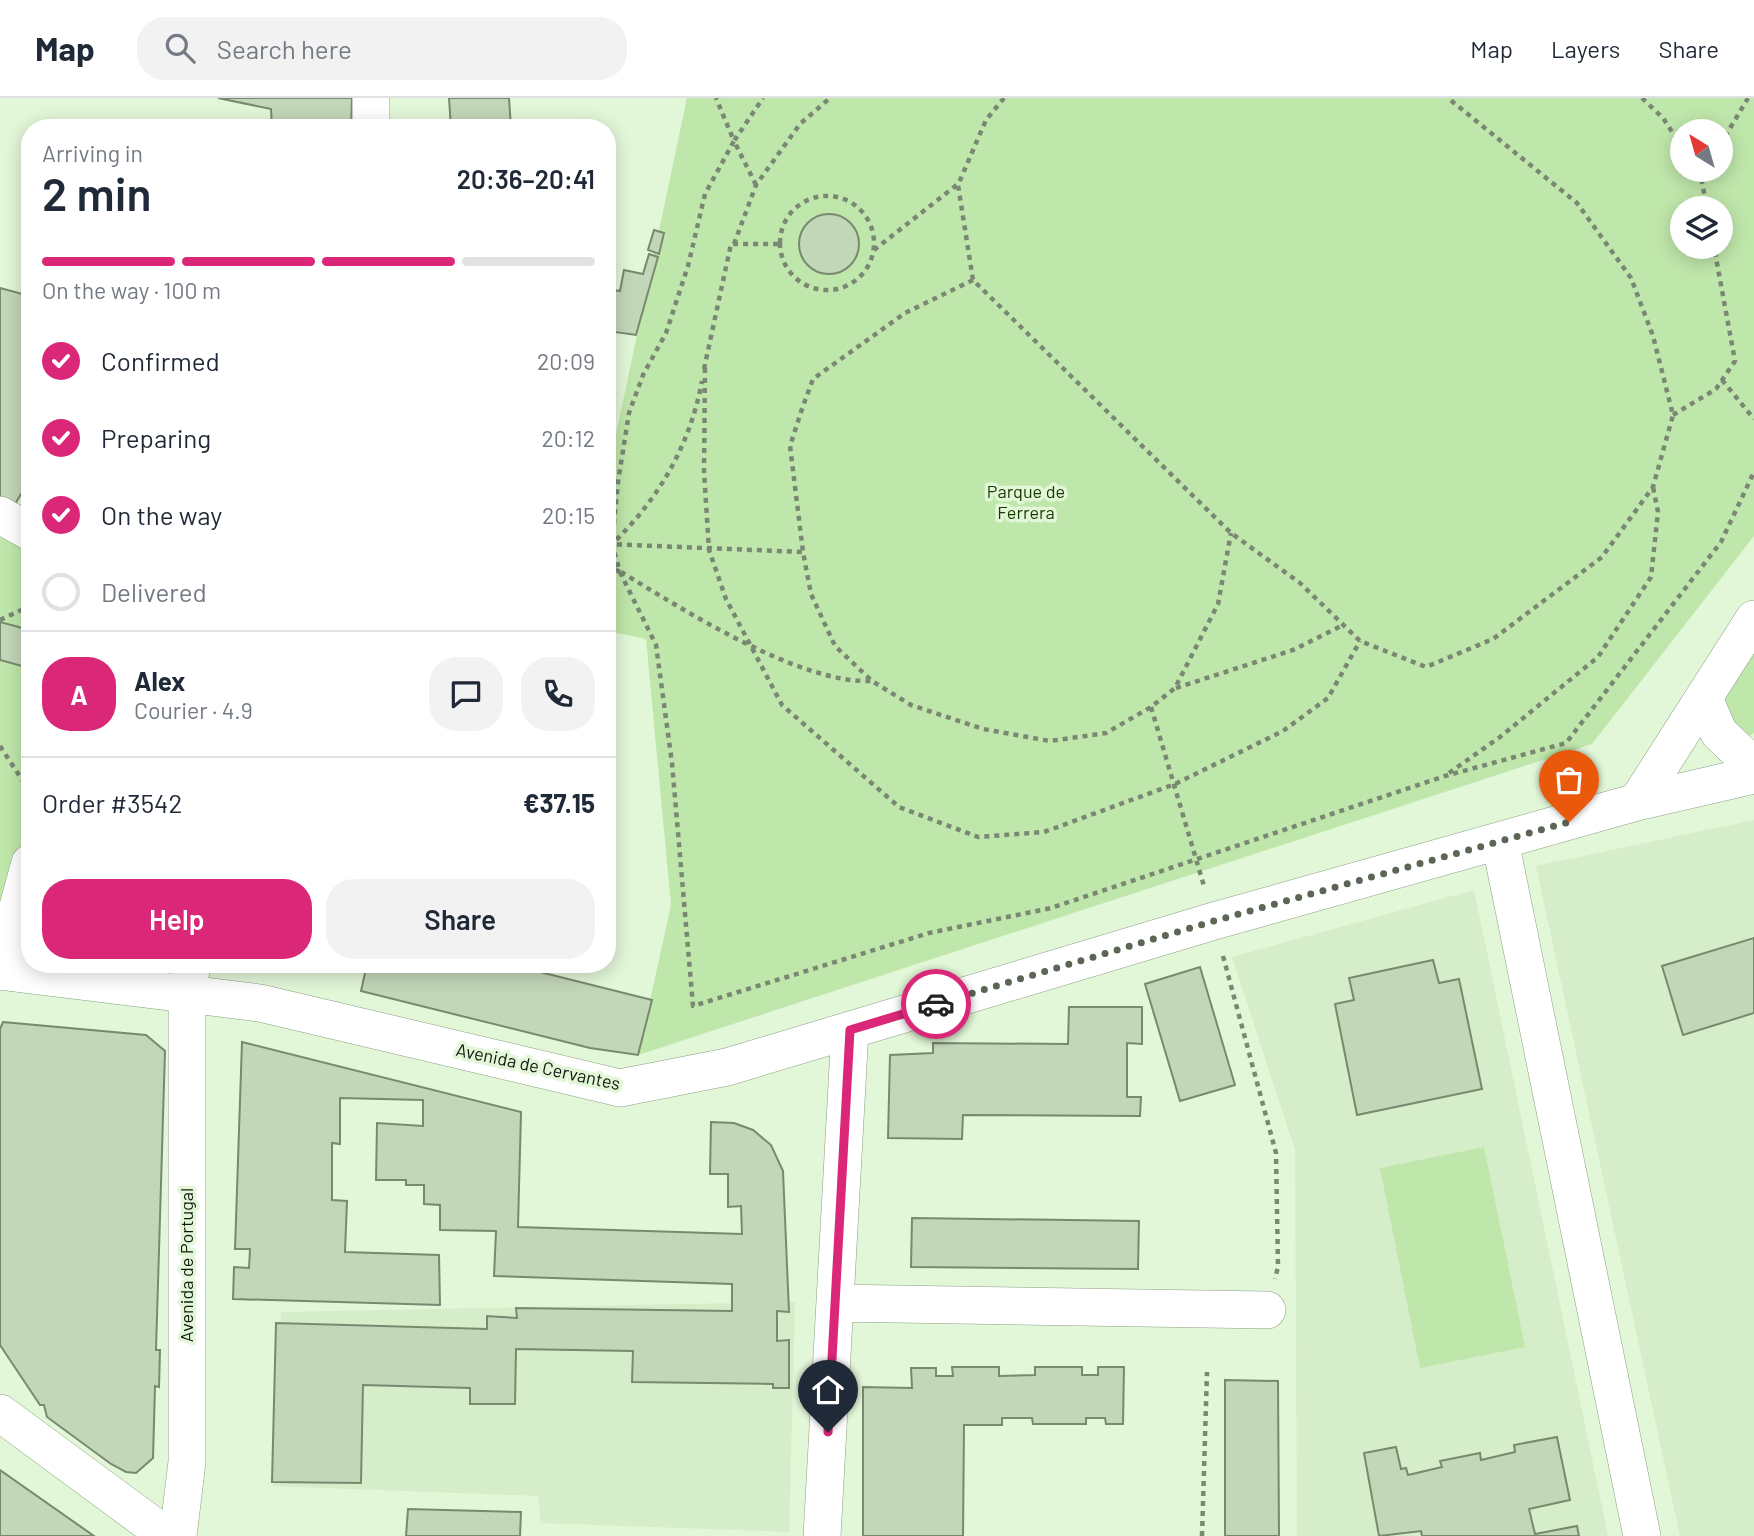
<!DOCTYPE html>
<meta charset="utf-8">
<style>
:root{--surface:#fff;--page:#f2f2f3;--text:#1f2937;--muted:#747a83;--line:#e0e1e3;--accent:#db2777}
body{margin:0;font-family:Barlow,sans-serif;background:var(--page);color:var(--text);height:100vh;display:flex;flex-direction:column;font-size:26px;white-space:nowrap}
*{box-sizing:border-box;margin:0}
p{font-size:23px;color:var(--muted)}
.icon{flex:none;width:38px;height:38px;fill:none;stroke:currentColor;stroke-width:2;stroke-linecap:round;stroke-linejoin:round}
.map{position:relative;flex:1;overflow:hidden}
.panel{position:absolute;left:21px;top:21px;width:595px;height:854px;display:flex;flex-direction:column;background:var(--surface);border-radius:28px;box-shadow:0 4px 18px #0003}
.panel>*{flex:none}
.needle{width:46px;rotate:323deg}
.tools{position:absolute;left:1670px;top:21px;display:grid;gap:14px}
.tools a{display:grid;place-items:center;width:63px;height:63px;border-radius:50%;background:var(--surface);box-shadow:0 4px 18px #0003;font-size:35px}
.pin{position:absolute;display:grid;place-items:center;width:60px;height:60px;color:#fff;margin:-72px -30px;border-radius:50% 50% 50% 0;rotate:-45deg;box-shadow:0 0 7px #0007}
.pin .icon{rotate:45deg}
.courier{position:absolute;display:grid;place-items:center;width:70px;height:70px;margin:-35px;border:5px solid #db2777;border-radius:50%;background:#fff;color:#222;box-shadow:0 2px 9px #0007}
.headline em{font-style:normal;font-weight:600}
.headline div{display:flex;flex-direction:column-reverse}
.headline{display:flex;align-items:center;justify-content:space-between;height:119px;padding:0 21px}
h1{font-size:46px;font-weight:600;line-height:52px}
.bar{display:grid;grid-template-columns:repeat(4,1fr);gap:10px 7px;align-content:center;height:84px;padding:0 21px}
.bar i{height:9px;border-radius:5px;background:var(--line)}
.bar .current{background:var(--accent)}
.bar p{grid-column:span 4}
.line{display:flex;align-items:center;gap:18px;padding:0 21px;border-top:2px solid var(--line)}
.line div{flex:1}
.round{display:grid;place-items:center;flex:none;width:74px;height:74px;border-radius:28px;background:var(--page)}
ol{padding:0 21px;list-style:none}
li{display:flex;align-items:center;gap:21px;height:77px}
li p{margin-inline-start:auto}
li .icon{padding:7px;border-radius:50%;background:var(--accent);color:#fff;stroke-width:4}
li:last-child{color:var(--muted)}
li i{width:38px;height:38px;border:4px solid var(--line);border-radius:50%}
.primary-button{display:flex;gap:14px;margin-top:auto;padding:14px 21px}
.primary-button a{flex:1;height:80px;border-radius:28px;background:var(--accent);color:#fff;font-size:28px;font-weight:600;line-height:80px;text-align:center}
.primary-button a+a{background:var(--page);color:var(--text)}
header{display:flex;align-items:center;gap:42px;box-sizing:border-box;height:98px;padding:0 35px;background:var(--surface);border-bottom:2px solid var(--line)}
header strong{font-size:33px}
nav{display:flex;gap:38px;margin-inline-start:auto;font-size:24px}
.search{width:490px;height:63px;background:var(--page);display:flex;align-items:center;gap:18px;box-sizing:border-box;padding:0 24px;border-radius:28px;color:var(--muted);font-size:26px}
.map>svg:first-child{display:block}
.built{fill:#d5edc8}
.green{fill:#c0e7ab;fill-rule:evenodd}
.building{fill:#c2d6b8;stroke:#78896e;stroke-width:2}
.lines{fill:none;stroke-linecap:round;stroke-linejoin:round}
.minor-casing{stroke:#8c9f83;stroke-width:38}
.path{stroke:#7a8773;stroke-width:4.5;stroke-dasharray:5 5;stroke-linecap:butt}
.minor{stroke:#fff;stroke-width:37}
.done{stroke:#5b6655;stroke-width:7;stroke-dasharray:0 12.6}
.route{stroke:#db2777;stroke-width:9}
.labels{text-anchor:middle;stroke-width:7;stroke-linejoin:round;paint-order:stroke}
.park-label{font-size:18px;fill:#1a3a00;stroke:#e2f6d8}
.street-label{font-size:18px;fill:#12190f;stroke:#e2f6d8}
</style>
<header>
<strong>Map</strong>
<div class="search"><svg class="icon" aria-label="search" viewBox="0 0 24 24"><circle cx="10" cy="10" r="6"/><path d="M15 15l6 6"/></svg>Search here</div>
<nav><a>Map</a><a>Layers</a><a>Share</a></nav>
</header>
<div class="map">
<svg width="1754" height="1438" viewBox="0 0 1754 1438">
<rect width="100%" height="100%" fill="#e2f6d8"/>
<!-- built -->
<path class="built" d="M1754 722V1438H1680L1536 768Z
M1474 792 1608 1438H1297L1295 1052 1232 859Z
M795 1204 789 1434 541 1425 538 1398 273 1388 281 1214Z"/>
<!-- green -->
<path class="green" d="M687 0H1754V438L1592 646 638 957 671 807 646 541 607 533V379ZM1682 33H1720V72H1682ZM1682 110H1720V149H1682Z
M0 417 30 434V765L0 874Z
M1754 536V635L1740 644 1720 608Z
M1484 1049 1525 1249 1420 1270 1380 1070Z"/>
<!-- building -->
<path class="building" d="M218 0H352L351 30H272L271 11Z
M449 0H509L511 30H451Z
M799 146a30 30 0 1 1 60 0a30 30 0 1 1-60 0Z
M654 132 664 135 659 156 648 152Z
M649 156 658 159 636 237 607 233V191L620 193 624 172 643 176Z
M0 190 30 198V398L23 393 12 411 0 404Z
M0 524 30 532 29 570 0 562Z
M1754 840V915L1683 937 1662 868Z
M1433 862 1439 885 1459 881 1482 991 1357 1017 1335 906 1354 902 1349 880Z
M367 866H508L652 902 638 957 590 950 361 893Z
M1200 869 1235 987 1180 1003 1145 886Z
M1069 909H1142V946L1127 945V999H1141L1140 1018 963 1017 962 1041 888 1040 890 957 933 955V945L1068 946Z
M3 924 146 937 165 953 156 1252H160L159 1289 155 1288 153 1360 136 1375 126 1374 111 1366 47 1319 44 1307H40L0 1247V931Z
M242 944 521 1014 518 1129 742 1136 741 1108 728 1109V1076H710L711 1024 734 1025 753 1032 771 1047 783 1073 789 1214 777 1213V1243L789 1242V1290H773V1286L632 1284 633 1253 516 1251 515 1306H470V1290L363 1287 361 1385 272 1384 276 1225 487 1231V1218L517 1220 516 1210 732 1213V1186L494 1178 496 1133 440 1132V1107L424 1106V1087H406V1082H376L377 1025 423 1028V1002L340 1000V1046L332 1045V1102L347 1103 345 1154 439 1157 440 1207 233 1201 234 1169 249 1170 250 1151H235Z
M912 1120 1139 1123 1138 1171 911 1169Z
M952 1269H999V1278L1035 1277V1269H1082V1277H1098V1269H1124L1123 1326H1106L1105 1320H1086V1326H1033L1032 1320H1002V1327H964L963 1438H863V1289L912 1290 911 1270H936V1278H953Z
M1225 1282 1278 1283 1279 1438H1225Z
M1557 1339 1570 1402 1529 1411 1535 1436 1577 1428 1579 1438H1422L1421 1433 1379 1438 1364 1355 1396 1349 1401 1371 1406 1370 1408 1377 1442 1369 1440 1363 1480 1355 1481 1362 1515 1354 1514 1347Z
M0 1372 94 1438H0Z
M408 1411 521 1414 520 1438H406Z"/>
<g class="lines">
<!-- minor casing -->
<g class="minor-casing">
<path id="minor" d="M371 0V30
M0 417 30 434
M1704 600 1719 635 1754 668
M1637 704 1754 521
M1500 743 1642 1438
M0 873 260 905 620 990 727 969 1214 823 1637 704 1754 677
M0 874 30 765
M835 1205 1267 1212
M0 1315 167 1438
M178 1438 187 1364V895L192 866
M822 1438 850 932"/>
</g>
<!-- path -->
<path class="path" d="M1004 0 986 22 958 87 973 182 1231 435 1300 485 1360 543 1426 569 1493 541 1602 459 1653 389 1673 317 1653 238 1631 180 1577 105 1448 0
M1642 0 1663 20 1682 49
M1720 47 1748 0
M1697 72 1701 79 1707 110
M1701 79 1706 72
M756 87 734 43 763 0
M780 145a47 47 0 1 1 94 0a47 47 0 1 1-94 0Z
M734 146 756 87 800 26 830 0
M874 152 958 86
M973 182 905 215 813 281 802 311 790 348 803 454 811 496 835 548 872 583 911 607 983 631 1050 643 1106 635 1151 609 1175 590 1218 506 1231 435
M705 270 704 373 709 452 726 501 782 607 899 709 978 739 1044 734 1175 686 1283 633 1328 600 1360 543
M704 271 731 146H780
M1722 282 1754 321
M1673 317 1716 291 1735 263 1714 149
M607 446 803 454
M612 446 618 384 629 315 643 277 666 235 688 168 705 96 734 43 716 0
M607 467 620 474 612 446C659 401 690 347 702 283
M620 474 656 547 672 665 693 908 929 835 1051 810 1445 678 1566 645 1721 444 1754 374
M621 474C684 512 799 586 872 583
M0 522 30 508
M1176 590 1293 552 1343 527
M1151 609 1204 788
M0 648 30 694
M1449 675 1500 639 1598 559 1651 479 1658 414 1653 389
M1223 858 1276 1055 1278 1169 1275 1181
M1202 1438 1207 1274"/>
<!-- minor -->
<use href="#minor" class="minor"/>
</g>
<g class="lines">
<!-- done -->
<path class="done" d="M936 906 1214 823 1569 724"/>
<!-- route -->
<path class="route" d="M828 1334 850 932 936 906"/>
</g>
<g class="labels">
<!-- park labels -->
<g class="park-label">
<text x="1026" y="400">Parque de<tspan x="1026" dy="21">Ferrera</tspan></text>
</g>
<!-- street labels -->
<g class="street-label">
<text transform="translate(538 969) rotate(12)" y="6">Avenida de Cervantes</text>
<text transform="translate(187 1167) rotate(-90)" y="6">Avenida de Portugal</text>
</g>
</g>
</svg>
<div class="tools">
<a><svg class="needle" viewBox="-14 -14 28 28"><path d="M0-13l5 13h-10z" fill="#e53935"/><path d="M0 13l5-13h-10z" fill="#747a83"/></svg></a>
<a><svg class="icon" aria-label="layers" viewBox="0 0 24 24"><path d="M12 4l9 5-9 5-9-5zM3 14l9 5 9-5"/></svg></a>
</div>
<div class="pin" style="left:1569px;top:724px;background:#ea580c"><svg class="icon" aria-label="bag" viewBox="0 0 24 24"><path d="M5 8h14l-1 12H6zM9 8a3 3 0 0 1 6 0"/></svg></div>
<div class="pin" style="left:828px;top:1334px;background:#1f2937"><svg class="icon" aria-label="home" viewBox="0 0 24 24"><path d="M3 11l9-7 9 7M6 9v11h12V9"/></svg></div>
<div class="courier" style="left:936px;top:906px"><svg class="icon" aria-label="car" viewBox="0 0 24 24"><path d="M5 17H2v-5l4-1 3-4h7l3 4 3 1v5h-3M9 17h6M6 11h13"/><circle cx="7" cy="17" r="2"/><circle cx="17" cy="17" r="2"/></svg></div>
<section class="panel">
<div class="headline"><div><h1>2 min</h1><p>Arriving in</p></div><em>20:36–20:41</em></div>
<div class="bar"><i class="current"></i><i class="current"></i><i class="current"></i><i></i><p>On the way · 100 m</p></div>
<ol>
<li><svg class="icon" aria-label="check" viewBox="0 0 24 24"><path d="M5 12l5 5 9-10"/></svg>Confirmed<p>20:09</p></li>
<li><svg class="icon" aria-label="check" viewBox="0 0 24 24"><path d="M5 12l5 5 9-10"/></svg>Preparing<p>20:12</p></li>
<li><svg class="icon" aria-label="check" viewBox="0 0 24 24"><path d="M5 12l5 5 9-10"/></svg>On the way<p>20:15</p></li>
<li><i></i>Delivered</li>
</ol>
<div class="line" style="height:126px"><b class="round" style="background:var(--accent);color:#fff">A</b><div><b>Alex</b><p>Courier · 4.9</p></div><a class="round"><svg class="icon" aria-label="chat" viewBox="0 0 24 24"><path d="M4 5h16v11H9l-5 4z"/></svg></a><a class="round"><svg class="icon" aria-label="phone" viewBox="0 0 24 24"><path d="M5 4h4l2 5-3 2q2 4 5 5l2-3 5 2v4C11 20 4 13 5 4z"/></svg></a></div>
<div class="line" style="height:91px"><div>Order #3542</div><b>€37.15</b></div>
<div class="primary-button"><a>Help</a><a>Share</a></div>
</section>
</div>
